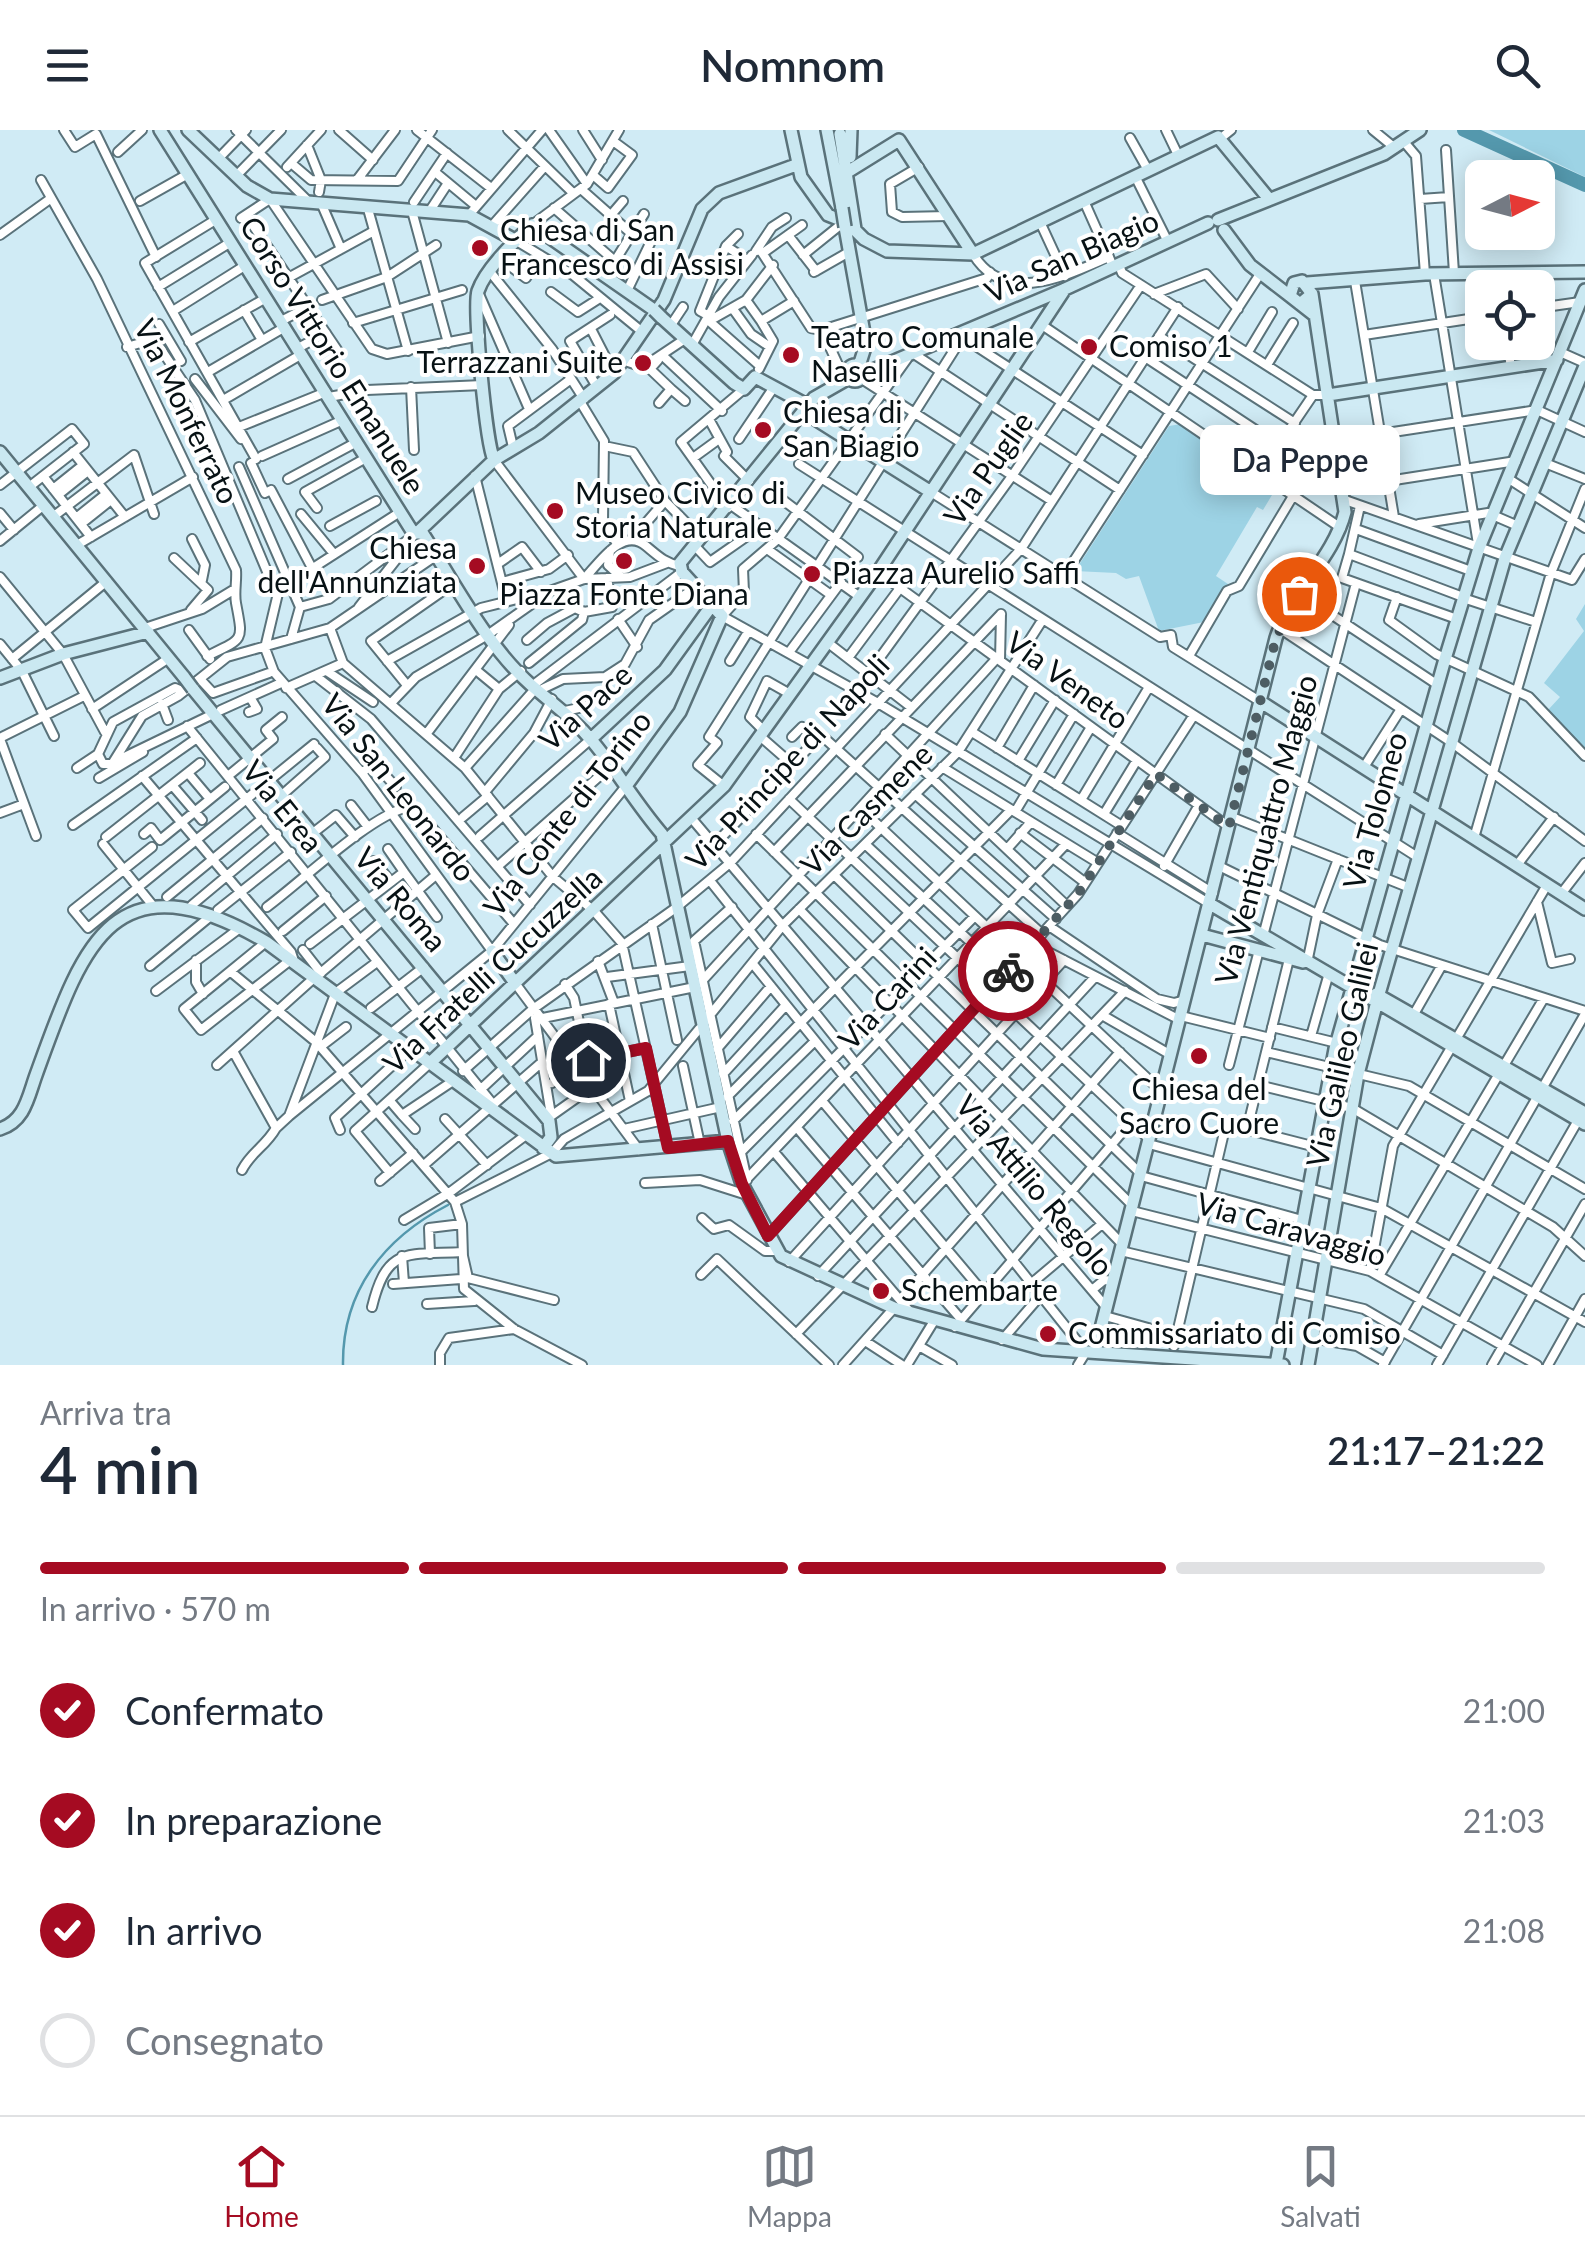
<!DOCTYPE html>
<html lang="it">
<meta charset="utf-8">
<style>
:root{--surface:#fff;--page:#f2f2f3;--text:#1f2937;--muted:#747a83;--line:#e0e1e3;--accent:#a50b22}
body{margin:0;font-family:Lato,sans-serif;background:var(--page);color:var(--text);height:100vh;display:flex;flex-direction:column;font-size:38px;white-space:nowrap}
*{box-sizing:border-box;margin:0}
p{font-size:32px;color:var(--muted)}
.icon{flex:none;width:55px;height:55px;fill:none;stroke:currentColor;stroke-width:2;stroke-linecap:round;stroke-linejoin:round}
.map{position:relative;height:1235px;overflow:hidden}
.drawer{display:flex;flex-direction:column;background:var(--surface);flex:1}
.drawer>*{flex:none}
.needle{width:65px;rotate:84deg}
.tools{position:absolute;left:1465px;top:30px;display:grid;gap:20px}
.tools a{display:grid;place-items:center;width:90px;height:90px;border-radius:15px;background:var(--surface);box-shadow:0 5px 25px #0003;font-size:50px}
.pin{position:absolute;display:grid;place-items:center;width:85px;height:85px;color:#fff;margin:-42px;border:5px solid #fff;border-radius:50%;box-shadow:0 2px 10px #0007}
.courier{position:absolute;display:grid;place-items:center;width:100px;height:100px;margin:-50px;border:8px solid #a50b22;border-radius:50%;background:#fff;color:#222;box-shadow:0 2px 12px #0007}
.bubble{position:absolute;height:70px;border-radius:15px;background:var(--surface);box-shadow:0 5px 25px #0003;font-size:32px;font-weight:600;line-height:70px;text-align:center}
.head em{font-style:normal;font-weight:600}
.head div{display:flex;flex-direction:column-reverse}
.head{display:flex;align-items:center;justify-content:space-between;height:170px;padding:0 40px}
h1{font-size:65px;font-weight:600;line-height:75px}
.bar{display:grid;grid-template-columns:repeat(4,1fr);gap:15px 10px;align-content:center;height:120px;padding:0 40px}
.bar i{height:12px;border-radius:8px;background:var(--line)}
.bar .active{background:var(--accent)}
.bar p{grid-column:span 4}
ol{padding:0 40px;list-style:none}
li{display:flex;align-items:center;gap:30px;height:110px}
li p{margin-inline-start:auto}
li .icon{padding:10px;border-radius:50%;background:var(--accent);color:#fff;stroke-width:4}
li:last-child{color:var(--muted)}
li i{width:55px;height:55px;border:5px solid var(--line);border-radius:50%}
header{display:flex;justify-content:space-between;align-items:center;height:130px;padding:0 40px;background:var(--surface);font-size:45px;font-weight:600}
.tabs{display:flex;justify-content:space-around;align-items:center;height:140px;border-top:2px solid var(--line);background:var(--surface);font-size:28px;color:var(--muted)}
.tabs a{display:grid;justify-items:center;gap:5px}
.tabs .active{color:var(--accent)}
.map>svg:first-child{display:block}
.green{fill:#9dd3e5}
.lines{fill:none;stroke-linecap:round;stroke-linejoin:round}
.stream{stroke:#5498ad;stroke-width:2.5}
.river{stroke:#5498ad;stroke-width:14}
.street-casing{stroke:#5a727a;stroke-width:12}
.secondary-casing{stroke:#5a727a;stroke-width:16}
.street{stroke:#fff;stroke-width:8}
.secondary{stroke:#cae8f1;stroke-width:11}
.secondary-bridge-casing{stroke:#5a727a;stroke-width:16;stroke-linecap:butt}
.secondary-bridge{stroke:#cae8f1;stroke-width:11}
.done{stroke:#4d5d63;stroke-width:10;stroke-dasharray:0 18}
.route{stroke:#a50b22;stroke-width:12}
.poi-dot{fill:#a50b22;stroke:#fff;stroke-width:4}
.labels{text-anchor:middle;stroke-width:8;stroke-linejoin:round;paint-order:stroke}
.poi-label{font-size:30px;fill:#071114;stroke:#fff;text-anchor:start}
.street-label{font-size:30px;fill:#071114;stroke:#fff}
</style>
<header><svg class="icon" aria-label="menu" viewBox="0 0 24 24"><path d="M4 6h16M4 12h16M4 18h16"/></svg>Nomnom<svg class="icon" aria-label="search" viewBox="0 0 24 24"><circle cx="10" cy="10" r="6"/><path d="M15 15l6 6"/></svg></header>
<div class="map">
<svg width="1585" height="1235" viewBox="0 0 1585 1235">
<rect width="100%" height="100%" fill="#d0ebf5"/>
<!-- green -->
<path class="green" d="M1489 0H1585V47Z
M1181 294 1275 360 1263 380 1257 377 1216 446 1228 454 1204 492 1159 501 1139 446 1126 449 1116 443 1075 441 1169 296Z
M1585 474V619L1548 580 1560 567 1544 553 1584 501 1576 489Z"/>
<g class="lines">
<!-- stream -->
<path class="stream" d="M343 1235C342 1161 384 1108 448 1075"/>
<!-- river -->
<path class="river" d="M1464 0 1585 55"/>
<!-- street casing -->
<g class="street-casing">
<path id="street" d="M64 0 75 17 96 4 156 127
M236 0 308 71
M339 0 373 30
M417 0 491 58
M508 0 572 62
M549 0 587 54
M583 0 602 30
M1166 0 1178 25
M1373 0 1395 18
M1130 8 1148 40
M1221 8 1231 0
M1405 13 1416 26 1425 144
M307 15 321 50 319 62
M1446 20 1454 143
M118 22 142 0
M218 29 246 0
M291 33 311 50 398 51 432 0
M287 37 321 0
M919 37 890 54 892 82 902 87 948 86
M435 42 476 76
M593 45 608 58 632 25 613 11
M236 46 281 0
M1135 46 1168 112
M41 50 97 149 236 440C237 451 234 462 236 473 243 511 245 508 207 526
M357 50 395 0
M581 59 633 105
M1420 69 1449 67
M140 71 188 44
M1084 71 1109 127
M414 72 447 23
M322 75 341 119
M554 78 616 132
M368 79 408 221
M412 81 448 213
M429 82 448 53
M246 85 340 224
M469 85 542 0
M611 85 623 71
M241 88 270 69 372 219 387 224 480 206
M217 89 145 133 256 329
M1040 92 1065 146
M532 95 587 54 619 0
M491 97 545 36
M0 105 50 69
M788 105 816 141
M515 110 573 145 640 200
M726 116 738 104
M759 118 811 198 822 200 987 148 990 142
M756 121 772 97 786 88
M763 123 802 95
M973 124C1005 177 1067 145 1109 127L1113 137
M803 125 844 92
M502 130 526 148 540 125
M1119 135 1122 143 1141 155 1313 265H1328
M814 142 849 122
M491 143 552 219 584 269
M1434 144 1478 414
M605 147 644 84
M288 148 374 101
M1355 151 1394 387
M158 157 231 112
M627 161 655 103
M551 162 578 182 600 168
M479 164 529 279
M1154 164 1206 144 1238 179
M322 170 387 147 436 115
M746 170 761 191
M1538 178 1580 172
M176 179 246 135
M733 179 751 204 770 217
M244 180 262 210
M711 187 700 181 726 116 747 130
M281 191 308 177
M353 193 462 160
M159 194 181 231
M671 195 683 177
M1042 195 1341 398
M591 199 609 234
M822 200 840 239H848
M1364 205 1482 187
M1159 206 1295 293
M189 212 266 168
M1507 212 1511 237
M692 215 719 167 752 125
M127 217 154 209 195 270 273 456 279 459 265 518 274 542 362 643 492 821
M298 218 326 203
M1248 222 1272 182
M1560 222 1585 233
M914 224 1120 360
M663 226 722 281
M1145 227 1342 357
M907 229 778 409 743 439 744 462 722 486 878 573 1210 774
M658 230 650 239 671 259 659 273
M625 231 643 237 685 209
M1267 235 1293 193
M760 236 709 191 746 170 773 135
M759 239 773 211 761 191 794 171
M208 242 285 197
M860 248 1052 371
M195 249 241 309
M411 257 414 320
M597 257 570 211 610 185
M671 259 685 271
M329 267 367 260 483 255
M225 269 302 224
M581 273 604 311 603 391 617 414
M710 291 727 322 724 326 749 351
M239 297 326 262
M1380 304 1537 280 1585 302
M739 309 774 257
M513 317 508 296 571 249
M609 317 633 322 665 371 701 408
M73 322 125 387
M262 326 343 290
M693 328 715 312
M251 333 265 363 271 360 313 440
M1545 333 1585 349
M799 334 1419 728
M239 337 300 477 291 509
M1260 343 1313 265
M43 346 91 407
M475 346 506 469
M288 349 357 312
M1509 349 1585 398
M1388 351 1516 331
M0 355 72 299 84 314 29 357
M53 359 83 335
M931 362 1160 507 1171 505 1173 517 1261 572
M775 364 858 427
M58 365 88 341
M1345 370 1572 450 1585 429
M731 375 860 467
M1360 376 1349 424 1463 467
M317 378 305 362 366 328
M728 378 681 312 744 259
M0 383 14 400
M301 384 334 424
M54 386 134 325 154 384
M76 388 106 364
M81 394 111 370
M1419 394 1488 383 1518 396
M330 396 376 371
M1356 399 1471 441
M192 409 205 435 202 450
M632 409 665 371
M0 411 44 375
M77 415 193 347
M694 415 710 432 763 395
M767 419 831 465
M610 421 608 435 620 446
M1349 424 1342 448 1457 489
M174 428 208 460 191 480
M499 433 522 417 541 442
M878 442 1229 697
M1064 446 1260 144
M0 447 63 524 105 602
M584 449C599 433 623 396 646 416 658 426 665 433 680 436
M585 449 630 447 667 433
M502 452 549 439 568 425
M288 454 400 382
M1299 463 1438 555
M1397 467 1389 490 1436 524 1529 567 1585 626
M1463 468 1536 492
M300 477 329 469 417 403
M359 477 406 417
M618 489 637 517
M145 498 202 479 235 459
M330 498 343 533 465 638 553 747 594 781 622 813 668 1017
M1279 498 1451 612 1585 711
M189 500 210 529
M527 510 547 493 575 478 584 482
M827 512 911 577
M0 514 22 541 54 606
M790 521 841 452
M1189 526 1227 461 1239 456 1293 366
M848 528 900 458
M12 529 107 451
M1000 530 1001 484
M387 531 481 478 545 462
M730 531 748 502
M529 533 582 490 584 482 612 477 607 448
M476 540 499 559
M328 542 373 572
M868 544 1012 346 1141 155
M317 547 371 589 530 775
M200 549 213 563 269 543
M406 554 371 511 454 453
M532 556 682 442
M286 558 343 533
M540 560 563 549 605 547 625 534 649 490 696 457
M392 572 416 547 489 504 550 461 584 449 494 330
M162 574 168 590
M92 579 169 528
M221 580 281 553
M565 581 588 576
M249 582 257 579 250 567
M187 596 492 973
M764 601 750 587 767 551 790 564
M972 602 1122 696
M427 603 509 495
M885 604 1067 776
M761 607 793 635
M792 607 802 597 818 609
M0 608 84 566
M0 609 36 706
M997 618 1034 555
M98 624 103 634H112L142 586 178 566 227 527 330 498 437 425
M454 628 499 559 521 541
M116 631 209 586
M1018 631 1055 570
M942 637 1095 731
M1364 637 1401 579
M77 638 98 624 113 592 175 558 182 561
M465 638 536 558
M188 643 210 669
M362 643 374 633 396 657
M142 646 291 822 293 828 201 900 184 879 266 812
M228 646 273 609 266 600 282 587
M99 648 143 622
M172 655 202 690
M1056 655 1091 597
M724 656 698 635 717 613 709 607 958 214 959 205 1143 325
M485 662 534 603 552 569
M915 664 1056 789
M282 665 325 627 317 618
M789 669 1150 1010
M1081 670 1149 557
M351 675 368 697
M860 678 1162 962
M1015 682 1074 584
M0 683 24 674
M1104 684 1137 630
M463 687 488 666
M1232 687 1410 758
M693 690 1107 1178
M73 695 197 608
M313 703 336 685 355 707
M1020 703 1083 751
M1117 703 1213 763
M144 704 151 698 160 710 225 657
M756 704 1133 1076
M480 706 591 609
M106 707 200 633
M1474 708 1551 443 1585 359
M103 714 154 777
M865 714 1005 844
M714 715 821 605 1042 804
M152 717 73 780 88 798 314 614
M388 719 404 742
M1007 719 1031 692
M774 722 1001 484
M374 731 391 752
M1517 735 1554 687
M498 736 612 635
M1164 736 1199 675
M1219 736 1380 815 1585 881
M834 745 1141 1044
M711 752 1086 1222 1078 1235
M1561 764 1585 733
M167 767 263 688
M1537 772 1552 833 1570 829
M192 775 277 704
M267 777C302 751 371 685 408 677L428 693 514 794
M732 777 694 811 747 1050
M799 779 1122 1114
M218 780 291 722
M652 794 677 910
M1049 796 1157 869 1174 873 1185 870
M283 801 326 766
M1263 806 1356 453
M310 814 404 742 437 787
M1033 814 1180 890
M303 820 321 843
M196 830V852L203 864
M598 831 614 873
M1307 833 1317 785 1338 729
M753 834 898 1013
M150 836 212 785
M231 842 316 912 455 1072
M317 846 436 745
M607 847 690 836
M702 851 997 528
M515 853 639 1020
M565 854 574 868 587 930 646 918
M156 861 240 798
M338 861 377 832
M609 874 630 971
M371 878 424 837
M1414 884 1442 835
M1102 885 1171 925
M1181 886 1270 908
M535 888 551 985
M538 889 695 857
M706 890 783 795 958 622 1043 489
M1272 897 1337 913
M1311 906 1329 843
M320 917 346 897
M717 919 771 856
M1335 919 1363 927
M233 921 276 998 289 986 335 864
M1266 922 1409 956 1585 1059
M217 935 314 848
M1229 935 1259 820
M683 936 700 1014
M463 941 533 879 677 777 730 733 1021 419 1178 177
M723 944 786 875
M552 953 576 935
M1258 955 1352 978 1553 1097 1585 1126
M480 960 538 906
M727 967 1011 680
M390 971 402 985 453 951
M823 972 982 1161
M402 985 415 999
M289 986 492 821 626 656
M551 986 592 957
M445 989 487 1035
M733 991 815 911
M624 999 721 977
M798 999 959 1187
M1247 999 1289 829
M340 1000 335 988 410 919
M1149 1014 1381 1078 1585 1192
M740 1023 975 786
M775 1023 911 1183
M424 1035 542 932
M242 1040C251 1022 266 1016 276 998
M390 1043 355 1001 430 933
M1141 1046 1302 1090
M380 1051 413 1023
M645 1053 700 1050 747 1065
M742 1054 1066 714
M1132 1081 1370 1141 1537 1235
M702 1088 714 1099 729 1095 765 1121H776
M404 1090 449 1063 526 1005
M768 1106 1078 764 1194 585
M1121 1121 1364 1179 1443 1225
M430 1124 429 1098 462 1094
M402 1126 404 1153
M463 1126 468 1148 554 1170
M789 1132 1064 830
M1370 1141 1393 1016 1547 755
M701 1145 717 1129 829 1235
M818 1146 1095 847
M1379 1146 1544 868
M1032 1153 1102 1094
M393 1154 461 1149
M1092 1160 1104 1150 1114 1151
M901 1169 1120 922
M427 1174 474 1171
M372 1177C387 1116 406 1125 462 1122
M1105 1186 1177 1206
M955 1197 1131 992
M796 1204 1125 861
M1312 1208 1357 1216 1385 1232
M1002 1210 1041 1165
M865 1211 902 1235
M919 1216 952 1235
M1174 1216 1226 994 1316 1017
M440 1235V1223L449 1208 514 1199
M582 1235 514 1199 464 1159 462 1094 455 1072 552 1023 564 1009 648 961 699 899
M843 1235 894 1178
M907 1235 934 1191
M1383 1235 1585 884
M1437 1235 1580 987
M1492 1235 1585 1074
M1548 1235 1585 1169"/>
</g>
<!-- secondary casing -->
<g class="secondary-casing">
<path id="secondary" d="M160 0 412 401 423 404C455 454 486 515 531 555 553 574 574 589 593 612 618 642 636 674 662 704L728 1011 742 1054 781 1126 894 1178 1043 1219 1283 1235
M188 0 247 56 270 69 469 85 515 110
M791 0 801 47 828 85 848 93 864 109 887 121 973 124 1218 7 1269 69
M827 0 842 78
M840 4 855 99
M850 27 851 0
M849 41 899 10 973 124
M1218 90 1384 24 1420 0
M845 97 866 214 859 236
M1224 100 1250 135 1290 166
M1307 153 1425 144 1585 142
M1300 174 1312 164 1302 151 1294 153 1290 166 1313 184
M661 187 734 253 744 259 755 247 809 276
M847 243a8 8 0 1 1 16 0a8 8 0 1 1-16 0Z
M863 244 1065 159 1208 93
M1328 265 1557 230
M804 282 931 362
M0 322 184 547
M494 330C486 313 473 177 478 161 486 138 515 111 532 95L654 180
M417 403 494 330 539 303 614 243 664 170 702 79 719 63 796 35
M0 548 63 524 148 502
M193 559 549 991 551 1007 543 1018
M1261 572 1585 779
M591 609 665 540 712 475
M626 656 680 582 722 486 682 442 680 433 814 268 849 248
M1210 774 1585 994
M1202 805 1303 832
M492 821 515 853
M1376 864 1585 983
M430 933 724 656 878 442 1065 159
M0 999C25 991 28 967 36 945 83 815 112 723 266 812L556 1026 728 1011
M1095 1222 1276 508C1291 462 1333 429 1345 382L1312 164
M1276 1234 1335 919 1445 529 1479 418 1585 160
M1308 1235 1358 944 1379 864 1505 428 1585 236"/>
</g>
<!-- street -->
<use href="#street" class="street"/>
<!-- secondary -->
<use href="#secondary" class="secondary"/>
<!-- secondary-bridge casing -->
<g class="secondary-bridge-casing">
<path id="secondary-bridge" d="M842 78 845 97
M654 180 661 187
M184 547 193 559"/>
</g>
<!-- secondary-bridge -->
<use href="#secondary-bridge" class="secondary-bridge"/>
</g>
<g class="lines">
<!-- done -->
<path class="done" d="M1008 841 1078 764 1156 644 1229 697 1276 508 1299 464"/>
<!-- route -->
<path class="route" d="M588 930 646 918 668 1018 728 1011 742 1054 768 1106 1008 841"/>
</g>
<!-- markers -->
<g class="poi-dot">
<circle cx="480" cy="118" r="10"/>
<circle cx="1089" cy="217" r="10"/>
<circle cx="791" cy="225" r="10"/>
<circle cx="643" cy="233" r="10"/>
<circle cx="763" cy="300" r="10"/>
<circle cx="555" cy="381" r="10"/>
<circle cx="624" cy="431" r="10"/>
<circle cx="477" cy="436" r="10"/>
<circle cx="812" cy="444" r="10"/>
<circle cx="1199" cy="926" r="10"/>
<circle cx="881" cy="1161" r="10"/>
<circle cx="1048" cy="1204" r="10"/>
</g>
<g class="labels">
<!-- poi labels -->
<g class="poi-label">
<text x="500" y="111">Chiesa di San<tspan x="500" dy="34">Francesco di Assisi</tspan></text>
<text x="811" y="218">Teatro Comunale<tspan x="811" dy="34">Naselli</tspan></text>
<text x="1109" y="227">Comiso 1</text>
<text x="623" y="243" text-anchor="end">Terrazzani Suite</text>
<text x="783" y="293">Chiesa di<tspan x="783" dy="34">San Biagio</tspan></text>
<text x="575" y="374">Museo Civico di<tspan x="575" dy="34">Storia Naturale</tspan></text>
<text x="457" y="429" text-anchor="end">Chiesa<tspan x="457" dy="34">dell'Annunziata</tspan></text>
<text x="832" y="454">Piazza Aurelio Saffi</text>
<text x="624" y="475" text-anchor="middle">Piazza Fonte Diana</text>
<text x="1199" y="970" text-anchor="middle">Chiesa del<tspan x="1199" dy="34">Sacro Cuore</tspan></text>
<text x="901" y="1171">Schembarte</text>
<text x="1068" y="1214">Commissariato di Comiso</text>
</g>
<!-- street labels -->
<g class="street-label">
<text transform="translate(1072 127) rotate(-24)" y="10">Via San Biagio</text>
<text transform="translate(332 226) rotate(58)" y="10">Corso Vittorio Emanuele</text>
<text transform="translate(186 282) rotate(64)" y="10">Via Monferrato</text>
<text transform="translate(989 339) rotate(-55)" y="10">Via Puglie</text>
<text transform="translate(1067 551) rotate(36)" y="10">Via Veneto</text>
<text transform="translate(586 578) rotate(-42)" y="10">Via Pace</text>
<text transform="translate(788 633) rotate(-47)" y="10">Via Principe di Napoli</text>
<text transform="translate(398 658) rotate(52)" y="10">Via San Leonardo</text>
<text transform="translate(282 677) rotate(51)" y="10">Via Erea</text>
<text transform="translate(867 680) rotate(-45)" y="10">Via Casmene</text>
<text transform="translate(1376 681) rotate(-74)" y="10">Via Tolomeo</text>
<text transform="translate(568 684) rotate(-52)" y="10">Via Conte di Torino</text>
<text transform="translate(1267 700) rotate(-75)" y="10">Via Ventiquattro Maggio</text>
<text transform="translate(400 770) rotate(50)" y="10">Via Roma</text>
<text transform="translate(493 841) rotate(-43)" y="10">Via Fratelli Cucuzzella</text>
<text transform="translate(888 869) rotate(-47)" y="10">Via Carini</text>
<text transform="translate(1343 925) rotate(-77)" y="10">Via Galileo Galilei</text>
<text transform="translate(1034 1056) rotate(50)" y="10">Via Attilio Regolo</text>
<text transform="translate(1291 1100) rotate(16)" y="10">Via Caravaggio</text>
</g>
</g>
</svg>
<div class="tools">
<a><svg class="needle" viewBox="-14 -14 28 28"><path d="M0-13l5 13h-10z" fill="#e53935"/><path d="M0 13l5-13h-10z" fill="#747a83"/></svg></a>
<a><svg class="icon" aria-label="locate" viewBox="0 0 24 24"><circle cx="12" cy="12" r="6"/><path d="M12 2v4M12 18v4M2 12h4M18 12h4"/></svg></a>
</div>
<div class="pin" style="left:1299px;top:464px;background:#ea580c"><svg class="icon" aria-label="bag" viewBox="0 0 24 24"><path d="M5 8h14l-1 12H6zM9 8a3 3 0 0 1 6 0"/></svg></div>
<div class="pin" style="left:588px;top:930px;background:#1f2937"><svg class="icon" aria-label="home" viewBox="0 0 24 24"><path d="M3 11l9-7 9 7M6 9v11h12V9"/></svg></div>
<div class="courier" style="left:1008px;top:841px"><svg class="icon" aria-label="bike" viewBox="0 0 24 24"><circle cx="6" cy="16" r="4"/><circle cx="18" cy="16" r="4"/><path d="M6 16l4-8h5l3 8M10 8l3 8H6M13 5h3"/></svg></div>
<div class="bubble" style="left:1200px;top:295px;width:200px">Da Peppe</div>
</div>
<section class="drawer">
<div class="head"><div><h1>4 min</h1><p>Arriva tra</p></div><em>21:17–21:22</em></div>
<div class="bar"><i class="active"></i><i class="active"></i><i class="active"></i><i></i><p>In arrivo · 570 m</p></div>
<ol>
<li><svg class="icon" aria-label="check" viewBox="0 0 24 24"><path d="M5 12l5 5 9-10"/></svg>Confermato<p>21:00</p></li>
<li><svg class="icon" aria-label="check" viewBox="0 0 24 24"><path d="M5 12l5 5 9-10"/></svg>In preparazione<p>21:03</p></li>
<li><svg class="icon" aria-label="check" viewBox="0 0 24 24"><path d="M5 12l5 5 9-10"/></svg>In arrivo<p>21:08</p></li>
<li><i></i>Consegnato</li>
</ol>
</section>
<nav class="tabs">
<a class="active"><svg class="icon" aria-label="home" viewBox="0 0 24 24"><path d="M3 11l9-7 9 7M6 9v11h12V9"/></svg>Home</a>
<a><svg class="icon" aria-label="map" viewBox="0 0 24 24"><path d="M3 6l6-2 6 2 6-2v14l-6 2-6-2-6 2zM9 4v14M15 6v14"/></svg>Mappa</a>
<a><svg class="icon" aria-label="saved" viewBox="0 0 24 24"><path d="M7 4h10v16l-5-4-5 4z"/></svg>Salvati</a>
</nav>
